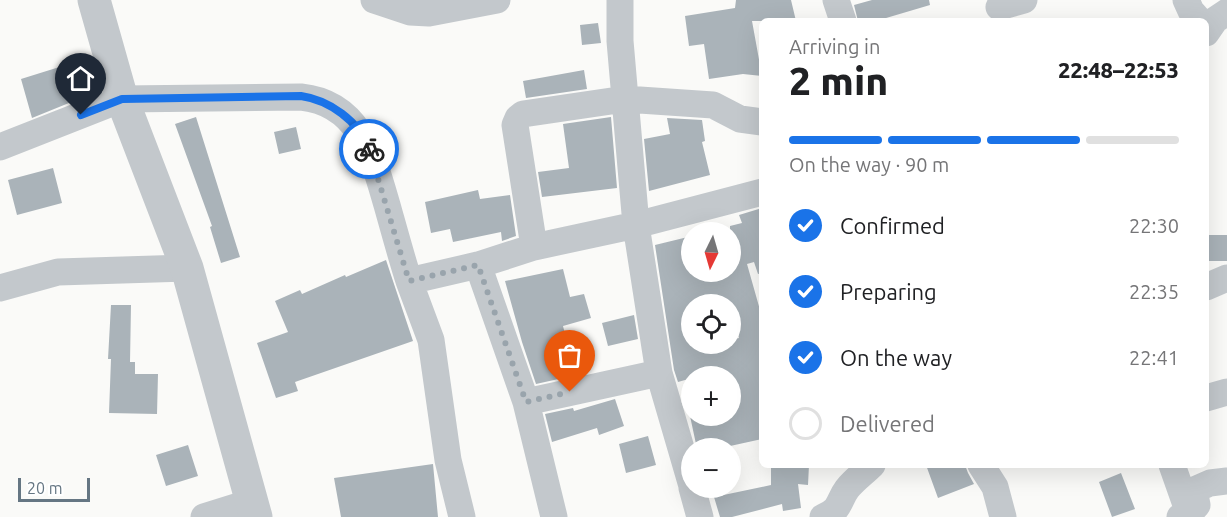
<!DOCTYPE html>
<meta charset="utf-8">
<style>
:root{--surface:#fff;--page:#f6f6f6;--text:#202124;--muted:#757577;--line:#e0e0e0;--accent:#1a73e8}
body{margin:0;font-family:Ubuntu,sans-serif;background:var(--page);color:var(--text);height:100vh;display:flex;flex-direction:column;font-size:22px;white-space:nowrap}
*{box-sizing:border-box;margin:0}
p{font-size:20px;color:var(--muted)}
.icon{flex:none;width:33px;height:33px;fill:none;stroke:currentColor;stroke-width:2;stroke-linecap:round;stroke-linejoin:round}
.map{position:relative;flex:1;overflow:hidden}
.sheet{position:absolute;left:759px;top:18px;width:450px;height:450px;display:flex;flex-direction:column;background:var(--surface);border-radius:9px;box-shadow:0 6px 24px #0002}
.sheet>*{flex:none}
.needle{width:39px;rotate:185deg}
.tools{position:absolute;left:681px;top:222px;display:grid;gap:12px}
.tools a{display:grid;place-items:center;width:60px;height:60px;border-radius:50%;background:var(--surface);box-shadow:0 6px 24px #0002;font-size:30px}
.scale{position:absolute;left:18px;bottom:15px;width:72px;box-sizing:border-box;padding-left:6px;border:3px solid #657683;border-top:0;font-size:16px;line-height:21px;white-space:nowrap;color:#657683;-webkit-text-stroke:4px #fff;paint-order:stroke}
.pin{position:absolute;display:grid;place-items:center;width:51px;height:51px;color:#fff;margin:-62px -26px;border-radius:50% 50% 50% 0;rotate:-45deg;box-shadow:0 0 6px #0007}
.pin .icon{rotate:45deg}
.courier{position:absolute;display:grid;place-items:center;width:60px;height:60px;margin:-30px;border:4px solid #1a73e8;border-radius:50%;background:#fff;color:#222;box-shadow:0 2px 8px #0007}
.summary em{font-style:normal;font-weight:800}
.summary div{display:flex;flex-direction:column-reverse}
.summary{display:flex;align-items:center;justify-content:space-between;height:102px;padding:0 30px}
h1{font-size:39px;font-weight:800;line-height:45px}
.bar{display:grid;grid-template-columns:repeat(4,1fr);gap:9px 6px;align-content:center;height:72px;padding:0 30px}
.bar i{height:8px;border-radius:4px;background:var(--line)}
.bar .current{background:var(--accent)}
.bar p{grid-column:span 4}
ol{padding:0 30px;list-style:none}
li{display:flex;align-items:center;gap:18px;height:66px}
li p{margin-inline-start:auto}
li .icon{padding:6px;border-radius:50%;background:var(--accent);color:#fff;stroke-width:4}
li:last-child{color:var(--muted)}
li i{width:33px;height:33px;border:3px solid var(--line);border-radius:50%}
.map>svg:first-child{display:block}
.building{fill:#aab3b9;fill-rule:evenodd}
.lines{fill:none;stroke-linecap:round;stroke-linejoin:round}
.minor{stroke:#c3c8cc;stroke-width:27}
.tertiary{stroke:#c3c8cc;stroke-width:33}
.done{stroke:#99a4ac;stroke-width:6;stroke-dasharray:0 10.8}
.route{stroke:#1a73e8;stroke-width:8}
</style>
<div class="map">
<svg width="1227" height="517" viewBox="0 0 1227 517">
<rect width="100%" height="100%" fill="#fafaf8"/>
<!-- building -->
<path class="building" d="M736 0H791L796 21H752L762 76 743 74 709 79 704 44 689 46 685 16 735 8Z
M872 0H929L930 5 876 21H858L854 5Z
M598 23 601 43 582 45 580 25Z
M85 59 96 92 32 118 21 79Z
M584 70 587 89 526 98 523 81Z
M196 117 240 257 221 263 210 227 212 226 175 124Z
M611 117 617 188 542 197 538 172 569 168 563 124Z
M667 118 702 120 705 141 702 142 710 175 649 191 644 139 670 134Z
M296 127 301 149 279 154 274 132Z
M53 168 62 203 17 215 8 180Z
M478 190 480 199 510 195 516 236 502 241 501 232 453 242 450 229 431 233 425 202Z
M762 208V273L758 274 754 262 747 264 762 317V439L721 448H714L712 442 696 444 690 416H730V376H692V378L678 382 674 370 655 245 692 236V272H730V226L742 223 739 215ZM730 302 739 338 730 340V344H692V304H718Z
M1208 235H1227V261H1208Z
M386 260 413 341 295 382 298 391 276 398 257 343 288 332 275 301 300 290 302 294 345 275 346 277Z
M563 269 570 297 584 294 591 318 563 326 566 338 551 341 563 378 536 384 522 342 505 281Z
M111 305H131L130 362H135V374H158L157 414 109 413 111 359H108Z
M634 315 638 339 608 346 602 323Z
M615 399 624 426 599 435 597 428 552 442 545 414 573 408 574 411Z
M648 436 656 465 626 473 619 444Z
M188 445 198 476 166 486 156 455Z
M433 464 438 517H341L334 478Z
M771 465H809L808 485 798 484 801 508 783 511 782 504 732 517H720L714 497 771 485Z
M926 465H965L968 473 974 484 938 498Z
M1121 473 1135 509 1112 517 1099 482Z"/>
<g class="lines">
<!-- minor -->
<path class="minor" d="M374 0 410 12 429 13 497 0
M620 0V41L636 225 659 373 692 486
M836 0 843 21
M1186 0 1191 11 1200 21
M999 7 1024 0
M1206 33 1215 20 1227 12
M0 147 122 99 301 97C360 103 373 157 387 205 394 230 401 256 409 281
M534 247 515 125 518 118 523 114 625 99 713 105 740 119 762 122
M478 265 526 402 554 517
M1206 287 1227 278
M0 288 58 272 187 268
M1206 398 1227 392
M526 402 659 373
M981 465 995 487 1003 517
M1172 465 1190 516
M692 488 700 517
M204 517 252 502
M462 517 448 460 431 340 409 281 478 265 534 247 636 225 762 192
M823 517C841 510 838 501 847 489 854 480 864 473 872 465
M1180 517 1189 514 1197 505 1194 490 1210 483 1227 481"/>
<!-- tertiary -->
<path class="tertiary" d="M94 0 122 99 187 268 256 517"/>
</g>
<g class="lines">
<!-- done -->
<path class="done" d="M369 149 409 281 478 265 526 402 570 392"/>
<!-- route -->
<path class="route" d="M81 115 122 99 301 96C329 100 359 121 369 149"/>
</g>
</svg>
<div class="tools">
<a><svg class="needle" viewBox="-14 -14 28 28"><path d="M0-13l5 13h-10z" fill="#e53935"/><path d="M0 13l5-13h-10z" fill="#757577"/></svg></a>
<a><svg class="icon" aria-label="locate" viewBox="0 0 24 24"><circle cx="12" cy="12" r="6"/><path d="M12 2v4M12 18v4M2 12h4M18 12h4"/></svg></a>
<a>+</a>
<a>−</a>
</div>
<div class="scale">20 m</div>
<div class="pin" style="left:570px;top:392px;background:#ea580c"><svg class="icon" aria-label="bag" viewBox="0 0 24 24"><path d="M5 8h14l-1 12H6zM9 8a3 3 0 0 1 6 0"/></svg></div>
<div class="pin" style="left:81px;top:115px;background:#1f2937"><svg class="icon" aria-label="home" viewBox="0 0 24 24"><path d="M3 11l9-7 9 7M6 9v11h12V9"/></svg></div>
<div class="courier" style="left:369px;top:149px"><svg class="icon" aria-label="bike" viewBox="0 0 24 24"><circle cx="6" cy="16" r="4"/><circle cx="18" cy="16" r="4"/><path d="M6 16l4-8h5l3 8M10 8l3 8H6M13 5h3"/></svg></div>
<section class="sheet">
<div class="summary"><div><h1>2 min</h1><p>Arriving in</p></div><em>22:48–22:53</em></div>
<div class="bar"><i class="current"></i><i class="current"></i><i class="current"></i><i></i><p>On the way · 90 m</p></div>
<ol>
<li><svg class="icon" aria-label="check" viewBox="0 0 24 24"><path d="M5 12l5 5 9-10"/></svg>Confirmed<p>22:30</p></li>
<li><svg class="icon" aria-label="check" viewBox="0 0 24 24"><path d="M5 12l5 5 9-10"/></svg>Preparing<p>22:35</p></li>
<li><svg class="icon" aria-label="check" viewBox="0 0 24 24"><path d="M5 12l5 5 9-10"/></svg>On the way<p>22:41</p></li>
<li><i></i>Delivered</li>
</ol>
</section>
</div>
